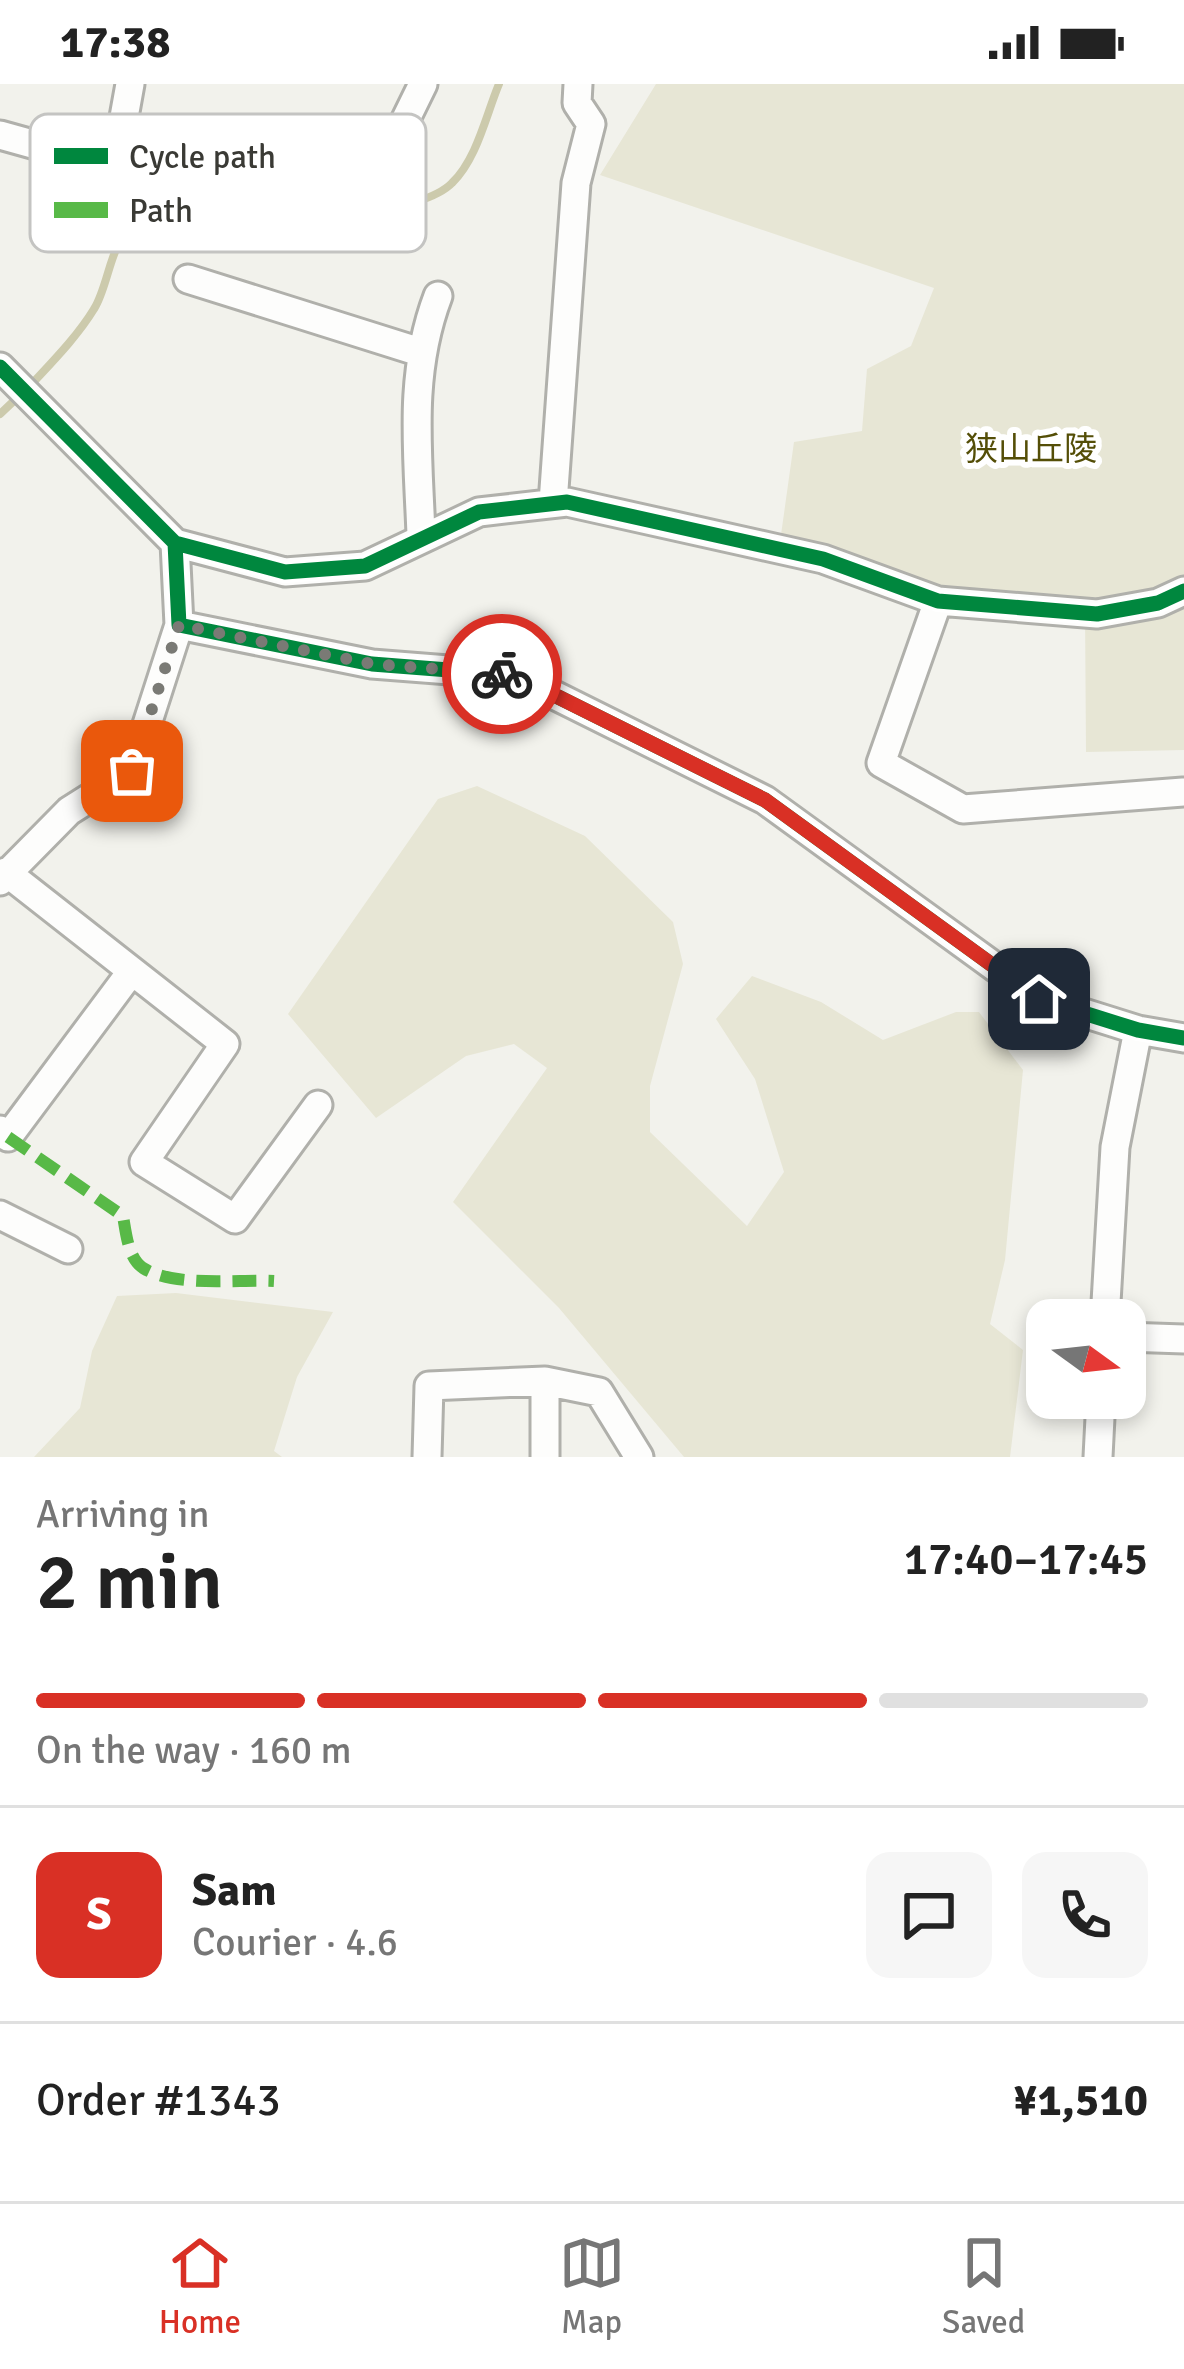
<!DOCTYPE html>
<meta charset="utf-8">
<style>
:root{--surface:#fff;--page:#f6f6f6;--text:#222;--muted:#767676;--line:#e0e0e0;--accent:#d93025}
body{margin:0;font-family:Signika,"Noto Sans JP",sans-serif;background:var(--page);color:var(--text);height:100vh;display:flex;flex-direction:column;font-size:45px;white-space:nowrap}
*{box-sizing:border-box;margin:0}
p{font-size:39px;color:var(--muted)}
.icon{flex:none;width:66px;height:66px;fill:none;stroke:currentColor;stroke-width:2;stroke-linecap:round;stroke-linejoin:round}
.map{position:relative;height:1373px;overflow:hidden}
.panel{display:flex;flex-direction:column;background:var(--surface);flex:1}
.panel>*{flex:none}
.needle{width:78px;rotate:105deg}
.fabs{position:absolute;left:1026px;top:1215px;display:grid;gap:24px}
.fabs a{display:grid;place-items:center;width:120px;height:120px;border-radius:24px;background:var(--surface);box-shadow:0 6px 18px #0003;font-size:60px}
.pin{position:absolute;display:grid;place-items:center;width:102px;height:102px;color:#fff;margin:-51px;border-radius:24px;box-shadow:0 6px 18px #0006}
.courier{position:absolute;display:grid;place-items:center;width:120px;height:120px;margin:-60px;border:9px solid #d93025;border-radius:50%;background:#fff;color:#222;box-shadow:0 3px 15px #0007}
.overview em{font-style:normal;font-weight:600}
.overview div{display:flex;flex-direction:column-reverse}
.overview{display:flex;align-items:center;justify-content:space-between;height:204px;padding:0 36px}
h1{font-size:78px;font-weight:600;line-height:90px}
.bar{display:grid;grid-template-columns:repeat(4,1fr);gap:18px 12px;align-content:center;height:144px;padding:0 36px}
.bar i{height:15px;border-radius:9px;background:var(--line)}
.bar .active{background:var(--accent)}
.bar p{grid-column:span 4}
.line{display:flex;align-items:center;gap:30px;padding:0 36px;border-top:3px solid var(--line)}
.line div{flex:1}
.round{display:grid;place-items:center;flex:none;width:126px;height:126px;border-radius:24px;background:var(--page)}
.status{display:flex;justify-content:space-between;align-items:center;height:84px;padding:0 60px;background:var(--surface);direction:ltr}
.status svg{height:33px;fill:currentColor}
.tab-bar{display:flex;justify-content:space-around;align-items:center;height:168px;border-top:3px solid var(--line);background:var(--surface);font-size:33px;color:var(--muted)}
.tab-bar a{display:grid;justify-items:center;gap:6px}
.tab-bar .active{color:var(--accent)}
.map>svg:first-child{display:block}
.green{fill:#e7e6d5}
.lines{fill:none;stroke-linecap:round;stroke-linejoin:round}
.stream{stroke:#cccaac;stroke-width:8}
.street-casing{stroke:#b0b0ab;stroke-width:33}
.street{stroke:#fdfdfc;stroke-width:27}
.quiet{stroke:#58b947;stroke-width:12;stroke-dasharray:24 12;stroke-linecap:butt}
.cycleway-casing{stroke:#fff;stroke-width:22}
.cycleway{stroke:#00873e;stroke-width:15}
.done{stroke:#7a7a75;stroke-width:12;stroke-dasharray:0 21.6}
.route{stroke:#d93025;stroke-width:15}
.labels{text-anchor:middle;stroke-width:12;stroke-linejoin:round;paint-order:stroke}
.park-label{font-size:33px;fill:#544e07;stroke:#fff}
.key{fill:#fff;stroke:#c4c4c2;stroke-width:3}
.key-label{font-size:33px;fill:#3a3a35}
</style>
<div class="status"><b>17:38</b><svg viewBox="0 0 49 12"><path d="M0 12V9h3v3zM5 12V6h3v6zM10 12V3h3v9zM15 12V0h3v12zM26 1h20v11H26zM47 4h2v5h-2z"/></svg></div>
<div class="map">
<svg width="1184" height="1373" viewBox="0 0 1184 1373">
<rect width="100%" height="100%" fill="#f2f2ec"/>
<!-- green -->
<path class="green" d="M656 0H1184V666L1086 668 1085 526 966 519 780 458 794 358 862 347 867 285 911 262 934 204 600 91Z
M477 702 585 752 673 838 683 880 650 1002V1048L747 1142 784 1088 755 995 716 935 752 892 821 918 883 956 956 928H979L1023 986 1005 1176 990 1240 1023 1266 1010 1373H684L559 1224 453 1118 547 984 514 960 466 972 376 1034 288 930 438 715Z
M176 1209 333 1228 297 1293 274 1367 282 1373H34L80 1324 92 1267 117 1212Z"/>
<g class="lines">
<!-- stream -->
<path class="stream" d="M29 303C51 279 77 253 94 225 110 200 110 151 139 138 167 124 208 134 238 137 284 140 421 131 452 99 477 75 486 31 499 0
M0 330 18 313"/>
<!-- street casing -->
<g class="street-casing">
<path id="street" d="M122 44 255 61 399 49 423 0
M0 51 115 83 130 0
M188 195 420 268
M0 283 175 459 285 488 365 482 479 428 567 418 823 475 938 517 1097 530 1158 519 1184 507
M553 419 576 99 591 40 577 19 578 0
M421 451C418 368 408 291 438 212
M175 459 179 541 372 580 514 591 765 716 1039 915 1138 946 1184 954
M938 517 881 679 963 725 1183 708
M6 788 225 960 144 1078 235 1135 318 1021
M0 797 69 727 132 687 179 541
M0 1046 8 1053 131 888
M0 1131 68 1165
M1105 1236 1115 1063 1138 946
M1125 1253 1184 1255
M427 1373 429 1302 545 1297 599 1308 639 1373
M545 1373V1297
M1098 1373 1101 1314"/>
</g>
<!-- street -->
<use href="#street" class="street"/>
<!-- quiet -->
<path class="quiet" d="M8 1053 123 1132C126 1149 128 1174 143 1184 176 1204 237 1195 274 1197"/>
<!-- cycleway casing -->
<g class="cycleway-casing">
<path id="cycleway" d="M0 283 175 459 285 488 365 482 479 428 567 418 823 475 938 517 1097 530 1158 519 1184 507
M175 459 179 541 372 580 514 591 765 716 1039 915 1138 946 1184 954"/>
</g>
<!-- cycleway -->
<use href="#cycleway" class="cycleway"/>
</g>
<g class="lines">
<!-- done -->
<path class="done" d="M132 687 179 541 372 580 502 590"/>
<!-- route -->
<path class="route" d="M502 590 514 591 765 716 1039 915"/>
</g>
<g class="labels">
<!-- park labels -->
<g class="park-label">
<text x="1031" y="376">狭山丘陵</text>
</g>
</g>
<!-- legend -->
<rect x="30" y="30" width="396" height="138" rx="18" class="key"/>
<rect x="54" y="64" width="54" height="16" fill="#00873e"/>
<rect x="54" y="118" width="54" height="16" fill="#58b947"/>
<g class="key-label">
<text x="129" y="84">Cycle path</text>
<text x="129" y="138">Path</text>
</g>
</svg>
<div class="fabs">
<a><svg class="needle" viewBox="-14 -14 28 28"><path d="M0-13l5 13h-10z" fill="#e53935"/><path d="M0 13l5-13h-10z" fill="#767676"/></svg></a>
</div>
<div class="pin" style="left:132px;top:687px;background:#ea580c"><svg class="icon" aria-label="bag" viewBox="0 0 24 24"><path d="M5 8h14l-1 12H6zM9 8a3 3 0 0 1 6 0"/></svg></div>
<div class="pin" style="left:1039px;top:915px;background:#1f2937"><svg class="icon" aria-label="home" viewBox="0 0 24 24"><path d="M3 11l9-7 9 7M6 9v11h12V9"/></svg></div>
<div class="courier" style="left:502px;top:590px"><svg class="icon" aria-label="bike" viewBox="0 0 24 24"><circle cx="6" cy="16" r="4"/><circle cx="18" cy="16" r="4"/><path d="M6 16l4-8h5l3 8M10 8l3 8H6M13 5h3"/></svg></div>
</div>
<section class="panel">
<div class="overview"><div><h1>2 min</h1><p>Arriving in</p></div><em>17:40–17:45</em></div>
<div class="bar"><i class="active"></i><i class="active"></i><i class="active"></i><i></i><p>On the way · 160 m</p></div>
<div class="line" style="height:216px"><b class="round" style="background:var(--accent);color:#fff">S</b><div><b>Sam</b><p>Courier · 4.6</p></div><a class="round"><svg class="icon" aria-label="chat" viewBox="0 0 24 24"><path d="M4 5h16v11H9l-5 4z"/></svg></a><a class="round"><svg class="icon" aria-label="phone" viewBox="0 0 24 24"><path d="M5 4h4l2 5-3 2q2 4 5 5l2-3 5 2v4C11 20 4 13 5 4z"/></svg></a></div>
<div class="line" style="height:156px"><div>Order #1343</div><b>¥1,510</b></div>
</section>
<nav class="tab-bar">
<a class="active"><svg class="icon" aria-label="home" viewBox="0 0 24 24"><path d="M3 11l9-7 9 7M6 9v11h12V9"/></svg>Home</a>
<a><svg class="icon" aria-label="map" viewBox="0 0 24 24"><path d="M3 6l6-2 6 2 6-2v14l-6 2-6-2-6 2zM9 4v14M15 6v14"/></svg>Map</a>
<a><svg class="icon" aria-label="saved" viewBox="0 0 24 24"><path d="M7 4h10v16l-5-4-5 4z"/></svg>Saved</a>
</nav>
